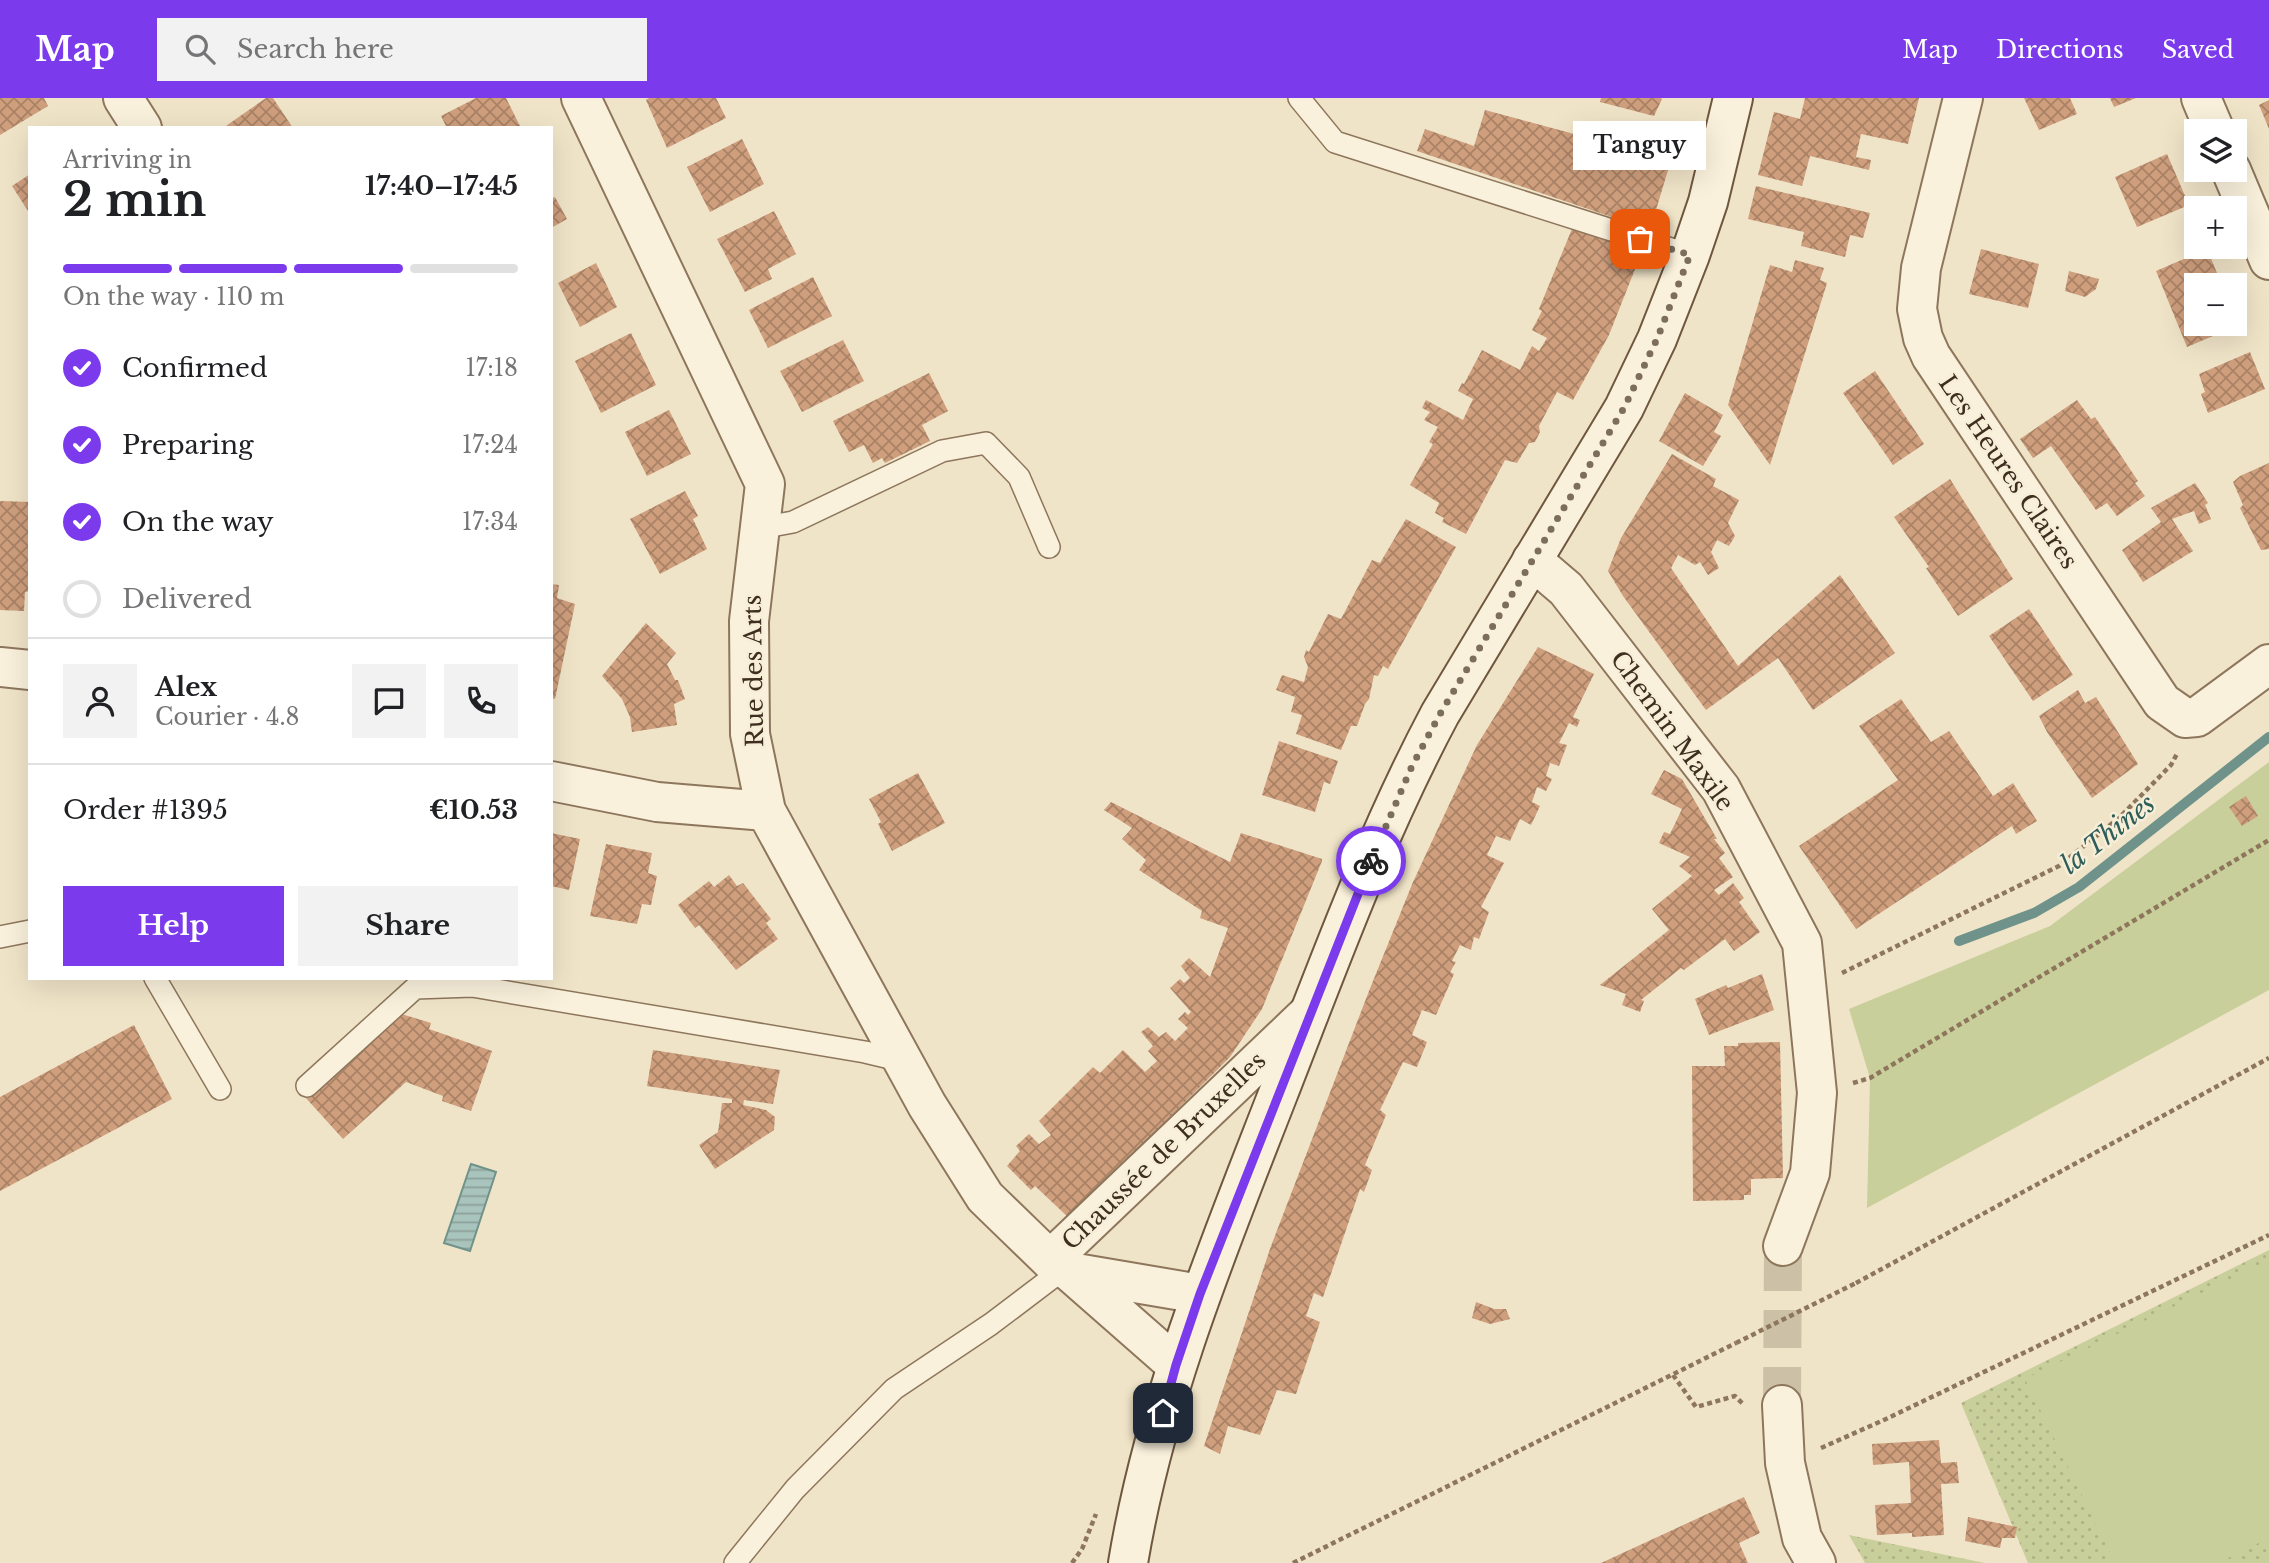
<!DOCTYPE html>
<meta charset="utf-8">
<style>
:root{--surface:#fff;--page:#f2f2f2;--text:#202124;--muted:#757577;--line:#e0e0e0;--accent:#7c3aed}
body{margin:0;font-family:"Libre Baskerville",serif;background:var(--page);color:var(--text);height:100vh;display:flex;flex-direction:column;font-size:26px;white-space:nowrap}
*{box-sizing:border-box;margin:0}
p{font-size:23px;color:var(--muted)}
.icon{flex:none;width:38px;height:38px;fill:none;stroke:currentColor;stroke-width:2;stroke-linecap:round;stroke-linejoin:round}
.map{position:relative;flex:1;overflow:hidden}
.sheet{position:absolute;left:28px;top:28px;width:525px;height:854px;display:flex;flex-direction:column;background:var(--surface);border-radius:0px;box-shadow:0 7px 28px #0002}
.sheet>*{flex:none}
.buttons{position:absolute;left:2184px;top:21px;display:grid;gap:14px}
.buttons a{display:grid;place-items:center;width:63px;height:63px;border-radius:0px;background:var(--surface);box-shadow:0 7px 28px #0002;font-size:35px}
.pin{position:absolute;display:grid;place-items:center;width:60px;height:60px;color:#fff;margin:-30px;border-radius:14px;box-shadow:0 4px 10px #0006}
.courier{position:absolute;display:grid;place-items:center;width:70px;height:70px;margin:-35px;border:5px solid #7c3aed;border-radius:50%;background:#fff;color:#222;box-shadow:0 2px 9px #0007}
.bubble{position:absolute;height:49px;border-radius:0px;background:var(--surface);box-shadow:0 7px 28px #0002;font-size:23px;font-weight:700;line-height:49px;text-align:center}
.overview em{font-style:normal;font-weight:700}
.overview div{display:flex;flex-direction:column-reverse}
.overview{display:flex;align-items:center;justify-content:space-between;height:119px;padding:0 35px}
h1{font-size:46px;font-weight:700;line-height:52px}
.bar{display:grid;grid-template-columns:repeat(4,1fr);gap:10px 7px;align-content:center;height:84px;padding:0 35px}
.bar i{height:9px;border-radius:5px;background:var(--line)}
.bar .selected{background:var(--accent)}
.bar p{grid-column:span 4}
.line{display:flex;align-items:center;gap:18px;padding:0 35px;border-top:2px solid var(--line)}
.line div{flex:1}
.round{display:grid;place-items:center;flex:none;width:74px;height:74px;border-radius:0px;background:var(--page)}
ol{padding:0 35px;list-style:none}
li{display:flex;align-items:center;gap:21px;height:77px}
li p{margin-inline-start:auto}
li .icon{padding:7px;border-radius:50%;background:var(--accent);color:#fff;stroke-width:4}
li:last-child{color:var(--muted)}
li i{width:38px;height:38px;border:4px solid var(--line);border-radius:50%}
.cta{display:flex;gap:14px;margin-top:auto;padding:14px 35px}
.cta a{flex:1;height:80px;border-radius:0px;background:var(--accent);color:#fff;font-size:28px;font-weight:700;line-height:80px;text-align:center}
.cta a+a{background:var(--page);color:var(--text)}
header{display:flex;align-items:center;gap:42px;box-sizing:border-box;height:98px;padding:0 35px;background:var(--accent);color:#fff}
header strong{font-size:33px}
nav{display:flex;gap:38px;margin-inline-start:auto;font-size:24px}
.search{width:490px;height:63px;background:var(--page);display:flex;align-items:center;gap:18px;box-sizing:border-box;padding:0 24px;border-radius:0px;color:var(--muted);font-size:26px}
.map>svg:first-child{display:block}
.grass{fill:url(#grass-dots)}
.garden{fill:#c9cf9b}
.water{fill:url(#water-rules);stroke:#6f938a;stroke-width:2}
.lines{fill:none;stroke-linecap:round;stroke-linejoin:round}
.stream{stroke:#6f938a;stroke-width:10}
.building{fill:url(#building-cross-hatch)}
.street-tunnel{stroke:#ccc0a6;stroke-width:38;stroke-dasharray:38 19;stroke-linecap:butt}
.lane-casing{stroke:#8d765c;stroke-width:24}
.street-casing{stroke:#8d765c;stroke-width:42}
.secondary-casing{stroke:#6f573f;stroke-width:42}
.path{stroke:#8d765c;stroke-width:4.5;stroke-dasharray:5 3.5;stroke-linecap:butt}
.lane{stroke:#faf1dc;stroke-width:21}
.street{stroke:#faf1dc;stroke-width:38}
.secondary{stroke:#faf1dc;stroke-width:38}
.path-bridge{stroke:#8d765c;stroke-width:4.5;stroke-dasharray:5 3.5;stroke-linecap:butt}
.done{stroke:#7c6e5b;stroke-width:7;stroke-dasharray:0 12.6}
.route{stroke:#7c3aed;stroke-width:9}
.labels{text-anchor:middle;stroke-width:5;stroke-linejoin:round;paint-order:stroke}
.street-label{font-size:24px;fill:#3d2e20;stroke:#f7eed8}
.water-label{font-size:26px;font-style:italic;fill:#2f5d5a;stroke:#f7eed8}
</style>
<header>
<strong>Map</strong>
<div class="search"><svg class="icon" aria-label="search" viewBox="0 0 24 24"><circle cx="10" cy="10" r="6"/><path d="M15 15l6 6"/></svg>Search here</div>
<nav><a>Map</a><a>Directions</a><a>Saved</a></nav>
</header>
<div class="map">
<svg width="2269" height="1465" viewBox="0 0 2269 1465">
<defs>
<pattern id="grass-dots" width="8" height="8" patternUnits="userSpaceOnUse" patternTransform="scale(1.75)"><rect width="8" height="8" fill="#c9cf9b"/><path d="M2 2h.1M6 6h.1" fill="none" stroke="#aeb285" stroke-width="1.8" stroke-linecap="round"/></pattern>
<pattern id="water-rules" width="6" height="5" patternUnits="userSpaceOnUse" patternTransform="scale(1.75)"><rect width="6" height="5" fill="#a9c4bc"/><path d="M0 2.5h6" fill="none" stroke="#8ba098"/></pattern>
<pattern id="building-cross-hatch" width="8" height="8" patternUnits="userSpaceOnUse" patternTransform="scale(1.75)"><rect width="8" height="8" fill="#cf9f7d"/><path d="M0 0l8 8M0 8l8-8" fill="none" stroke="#a98266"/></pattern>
</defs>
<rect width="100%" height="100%" fill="#f0e4c8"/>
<!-- grass -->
<path class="grass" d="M2269 1152V1465H2028L1961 1305Z
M1849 1437 1985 1465H1865Z"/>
<!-- garden -->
<path class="garden" d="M2269 664V892L1867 1110 1870 980 1849 911 2050 828Z
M2269 1162V1440L2218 1465H2115L2025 1281Z"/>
<!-- water -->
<path class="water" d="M471 1066 496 1074 470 1153 444 1145Z"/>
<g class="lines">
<!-- stream -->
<path class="stream" d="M1959 843 2034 815 2079 789 2269 639"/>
</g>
<!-- building -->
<path class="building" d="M0 0H44L48 8 0 37Z
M266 0H273L293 30H223Z
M476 0H506L521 30H447L441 18Z
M649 0H716L726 20 667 50 646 2Z
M1601 0H1661L1662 1 1654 18 1600 4Z
M1805 0H1919L1908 46 1861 36 1856 59 1871 62 1869 72 1810 58 1802 88 1758 77 1774 14 1800 21Z
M2024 0H2070L2077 16 2039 32Z
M2110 0H2136L2114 9Z
M2269 2V31L2259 7Z
M1485 12 1671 62 1650 132 1417 53 1425 31 1474 48Z
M742 41 764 86 710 114 687 69Z
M2167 56 2189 107 2137 129 2115 79Z
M30 76V116L12 88Z
M1756 88 1870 115 1863 140 1850 137 1845 159 1801 148 1804 134 1748 121Z
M555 99 567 121 551 130V101Z
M774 113 796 156 768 171 772 181 745 194 717 141Z
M1574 126 1643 151 1609 237 1573 302 1557 294 1539 328 1540 334 1535 344 1529 345 1517 365 1505 362 1466 436 1442 424 1444 420 1435 415 1439 405 1410 387 1433 346 1429 344 1438 329 1424 322 1430 314 1422 310 1426 302 1463 322 1473 301 1458 293 1462 285 1464 286 1482 252 1520 272 1532 248 1539 253 1547 240 1532 232 1542 213 1539 211Z
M1981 151 2039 166 2028 210 1969 196Z
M2207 151 2222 187H2196V226H2235V217L2238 226H2241L2187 249 2156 173Z
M1795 162 1824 170 1820 182 1827 185 1770 367 1728 307 1770 167 1792 174Z
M596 165 617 209 580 229 558 185Z
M2069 173 2099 181 2096 191 2085 199 2065 193Z
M813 179 832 218 768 250 749 212Z
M631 235 656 287 601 315 575 263Z
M843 242 864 283 802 314 780 273Z
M2250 254 2265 291 2208 315 2201 296 2205 294 2199 276Z
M1875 273 1924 346 1893 367 1843 295Z
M929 275 948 313 922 327 930 343 885 365 882 360 873 365 864 347 849 354 833 323Z
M1685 295 1723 317 1714 334 1721 338 1703 368 1659 343Z
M2077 302 2091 321 2095 319 2138 383 2135 385 2145 398 2117 418 2107 405 2096 412 2051 348 2033 360 2020 341Z
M669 312 691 356 647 378 625 334Z
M1672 356 1716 381 1713 388 1739 402 1728 425 1735 438 1729 448 1717 442 1711 454 1719 470 1708 477 1700 464 1695 467 1678 457 1671 470 1738 568 1840 477 1895 555 1813 612 1778 560 1706 612 1623 498 1608 473 1621 440Z
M2269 365V451L2261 452 2240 410 2243 407 2233 384 2240 378Z
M1950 381 2013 481 1958 518 1926 470 1929 469 1894 419Z
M2195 385 2208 405 2205 407 2211 421 2199 426 2194 413 2172 421 2193 453 2143 484 2122 452 2161 424 2151 410Z
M685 393 698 418 693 421 707 451 660 476 630 421Z
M0 403 30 404V493L25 494 24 513 0 512Z
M1406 421 1456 449 1388 571 1383 568 1378 578 1374 577 1369 601 1365 606 1357 628H1351L1341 652 1296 636 1302 617 1291 614 1295 599 1276 592 1282 577 1304 584 1308 569 1304 559 1306 552 1309 554 1328 516 1341 521 1372 462 1380 465Z
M551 486 559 487 557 500 575 506 555 601 551 600Z
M2029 511 2073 577 2033 603 1989 538Z
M646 525 676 555 667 566 675 582H678L685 601 674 606 677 627 632 634 630 619 622 601 602 578Z
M1538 549 1594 576 1573 619 1580 622 1577 629 1569 625 1559 645 1567 647 1559 668 1550 665 1546 678 1552 681 1546 693 1537 689 1532 704 1540 708 1531 727 1520 721 1510 743 1496 738 1487 757 1504 765 1481 809 1489 814 1479 841 1474 839 1471 852 1460 847 1452 863 1456 864 1450 874 1454 876 1436 917 1422 912 1412 937 1427 944 1417 969 1403 964 1380 1012 1386 1017 1365 1067 1372 1072 1364 1094 1360 1091 1323 1199 1314 1195 1306 1218 1320 1224 1296 1296 1277 1292 1260 1337 1228 1328 1220 1356 1204 1348 1271 1148 1369 893 1413 784 1477 647Z
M2078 592 2085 605 2096 599 2138 666 2092 700 2047 634 2039 618Z
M1901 601 1931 644 1949 633 1993 698 2013 685 2037 723 2016 736 2012 728 1856 831 1799 748 1898 682 1859 628Z
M1279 643 1338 663 1330 686 1324 684 1315 714 1262 697Z
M1664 672 1682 681 1717 741H1714L1725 755 1719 760 1733 779 1714 792 1719 797 1733 785 1744 800 1739 804 1760 834 1734 853 1725 841 1684 872 1681 870 1641 902 1644 903 1640 914 1622 907 1626 896 1600 887 1669 832 1652 811 1692 778 1679 768 1690 759 1659 745 1664 734 1670 736 1682 711 1651 696Z
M918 675 945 725 892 753 878 726 881 724 869 701Z
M2246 698 2258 718 2242 728 2229 709Z
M1111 704 1230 764 1241 735 1322 761V763L1262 911 1230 959 1069 1120 1035 1088 1031 1092 1007 1068 1020 1053 1016 1048 1029 1036 1039 1046 1051 1037 1039 1023 1093 969 1100 975 1123 952 1145 974 1157 963 1148 953 1153 948 1141 934 1148 929 1159 939 1166 934 1175 943 1188 930 1178 921 1185 914 1188 917 1191 914 1170 890 1180 881 1184 885 1190 880 1181 868 1189 860 1210 879 1228 830 1200 820 1202 813 1139 772 1146 762 1122 741 1132 730 1104 712Z
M551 735 580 741 569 792 551 788Z
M606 746 652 755 648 775 657 778 651 807 642 806 637 826 590 818Z
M729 777 737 788 743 785 771 821 766 825 778 841 736 872 699 827 695 830 678 807 709 783 714 789Z
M1762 876 1774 912 1709 937 1695 901 1726 887 1728 890Z
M395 914 431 925 429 931 492 953 471 1013 442 1003 443 998 406 984 343 1041 305 999 393 918Z
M134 927 172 1001 0 1093V999Z
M1780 944 1783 1080 1751 1081V1097H1744V1102L1693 1103 1692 968H1725L1724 948H1738V945Z
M653 952 780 972 773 1006 744 1002 743 1007 766 1012 775 1019 774 1032 715 1071 699 1047 718 1034 722 1005H732V1001L647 988Z
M1476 1204 1494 1211H1506L1510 1221 1490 1226 1472 1220Z
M1939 1342 1941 1365 1957 1364 1959 1385 1941 1386 1944 1437 1912 1439V1435L1877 1437 1875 1407 1911 1405 1909 1364 1873 1367 1872 1346Z
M1744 1399 1760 1435 1739 1445 1748 1465H1601Z
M1968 1419 2017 1429 2015 1440H2002L2000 1450 1965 1443Z"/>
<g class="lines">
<!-- street-tunnel -->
<path class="street-tunnel" d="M1782 1307 1783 1148"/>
<!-- lane casing -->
<g class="lane-casing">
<path id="lane" d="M1299 0 1335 44 1690 157
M760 430 793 424 942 353 986 345 1019 379 1049 449
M0 839 30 833
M155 880 220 991
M307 988 415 890 472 888 865 954 903 963
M735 1465 795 1391 894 1291 991 1226 1065 1170"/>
</g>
<!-- street casing -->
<g class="street-casing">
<path id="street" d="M123 0 142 30
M581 0 765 386 749 523 750 636 766 713 927 1007 985 1099 1050 1162 1070 1174 1176 1267
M1963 0 1921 170 1917 211 1923 240 1931 258 2162 604 2185 620 2197 619 2269 566
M2201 0 2215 33
M2231 72 2269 162
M1532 462 1566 491 1721 691 1802 845 1817 995 1810 1075 1783 1148
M0 569 30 572
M551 683 657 704 766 713
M1050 1162 1309 915
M1070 1174 1200 1196
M1782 1307 1785 1365 1802 1440 1816 1465"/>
</g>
<!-- secondary casing -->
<g class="secondary-casing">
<path id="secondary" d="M1128 1465C1155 1302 1218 1150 1278 996 1328 868 1375 738 1440 616L1624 310 1657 241 1690 157 1708 104 1733 0"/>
</g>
<!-- path -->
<path class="path" d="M1842 875 2059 768 2120 719 2171 667 2178 654
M1853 985 1870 980 2269 742
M1856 1185 2269 960
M1673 1277 1696 1309 1735 1298 1744 1307
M1821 1350 1886 1321 2269 1137
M1072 1465 1082 1451 1096 1416
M1293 1465 1736 1245"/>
<!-- lane -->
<use href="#lane" class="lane"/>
<!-- street -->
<use href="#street" class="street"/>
<!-- secondary -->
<use href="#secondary" class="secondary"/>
<!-- path-bridge -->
<path class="path-bridge" d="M1736 1245 1856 1185"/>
</g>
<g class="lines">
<!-- done -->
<path class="done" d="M1371 763 1412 668 1440 616 1624 310 1657 241 1690 157 1640 141"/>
<!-- route -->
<path class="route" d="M1163 1315 1176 1267 1200 1196 1371 763"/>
</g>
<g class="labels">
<!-- street labels -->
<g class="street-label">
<text transform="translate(2008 374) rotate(56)" y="8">Les Heures Claires</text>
<text transform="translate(754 573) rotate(-91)" y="8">Rue des Arts</text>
<text transform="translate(1672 633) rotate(54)" y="8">Chemin Maxile</text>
<text transform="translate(1164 1053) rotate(-44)" y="8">Chaussée de Bruxelles</text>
</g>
<!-- water labels -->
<g class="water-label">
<text transform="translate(2108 736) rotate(-38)" y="9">la Thines</text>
</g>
</g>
</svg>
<div class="buttons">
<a><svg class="icon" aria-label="layers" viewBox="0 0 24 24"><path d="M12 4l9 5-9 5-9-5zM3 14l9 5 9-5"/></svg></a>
<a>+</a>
<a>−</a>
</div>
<div class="pin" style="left:1640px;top:141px;background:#ea580c"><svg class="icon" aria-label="bag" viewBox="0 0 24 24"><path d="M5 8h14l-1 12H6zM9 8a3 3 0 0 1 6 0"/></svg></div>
<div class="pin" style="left:1163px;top:1315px;background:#1f2937"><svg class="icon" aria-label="home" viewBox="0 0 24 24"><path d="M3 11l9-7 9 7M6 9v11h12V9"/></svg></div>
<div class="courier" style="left:1371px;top:763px"><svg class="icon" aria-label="bike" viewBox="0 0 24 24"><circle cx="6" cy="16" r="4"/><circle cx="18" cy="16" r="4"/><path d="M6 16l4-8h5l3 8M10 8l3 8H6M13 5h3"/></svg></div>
<div class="bubble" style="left:1573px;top:23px;width:133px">Tanguy</div>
<section class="sheet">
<div class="overview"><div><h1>2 min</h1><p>Arriving in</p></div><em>17:40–17:45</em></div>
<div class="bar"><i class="selected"></i><i class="selected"></i><i class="selected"></i><i></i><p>On the way · 110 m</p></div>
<ol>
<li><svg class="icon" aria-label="check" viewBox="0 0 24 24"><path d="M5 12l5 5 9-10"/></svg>Confirmed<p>17:18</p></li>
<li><svg class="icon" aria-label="check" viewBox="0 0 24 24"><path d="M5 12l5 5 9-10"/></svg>Preparing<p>17:24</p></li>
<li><svg class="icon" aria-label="check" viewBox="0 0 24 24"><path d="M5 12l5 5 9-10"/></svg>On the way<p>17:34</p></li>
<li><i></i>Delivered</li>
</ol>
<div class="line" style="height:126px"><a class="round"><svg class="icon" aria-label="person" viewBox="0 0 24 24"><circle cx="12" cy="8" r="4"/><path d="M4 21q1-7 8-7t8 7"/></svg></a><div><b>Alex</b><p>Courier · 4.8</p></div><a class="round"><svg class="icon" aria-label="chat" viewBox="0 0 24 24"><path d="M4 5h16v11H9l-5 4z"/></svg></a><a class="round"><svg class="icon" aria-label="phone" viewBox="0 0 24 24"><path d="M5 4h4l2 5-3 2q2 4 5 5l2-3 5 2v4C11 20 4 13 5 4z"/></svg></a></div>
<div class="line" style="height:91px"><div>Order #1395</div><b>€10.53</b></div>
<div class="cta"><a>Help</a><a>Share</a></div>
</section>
</div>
